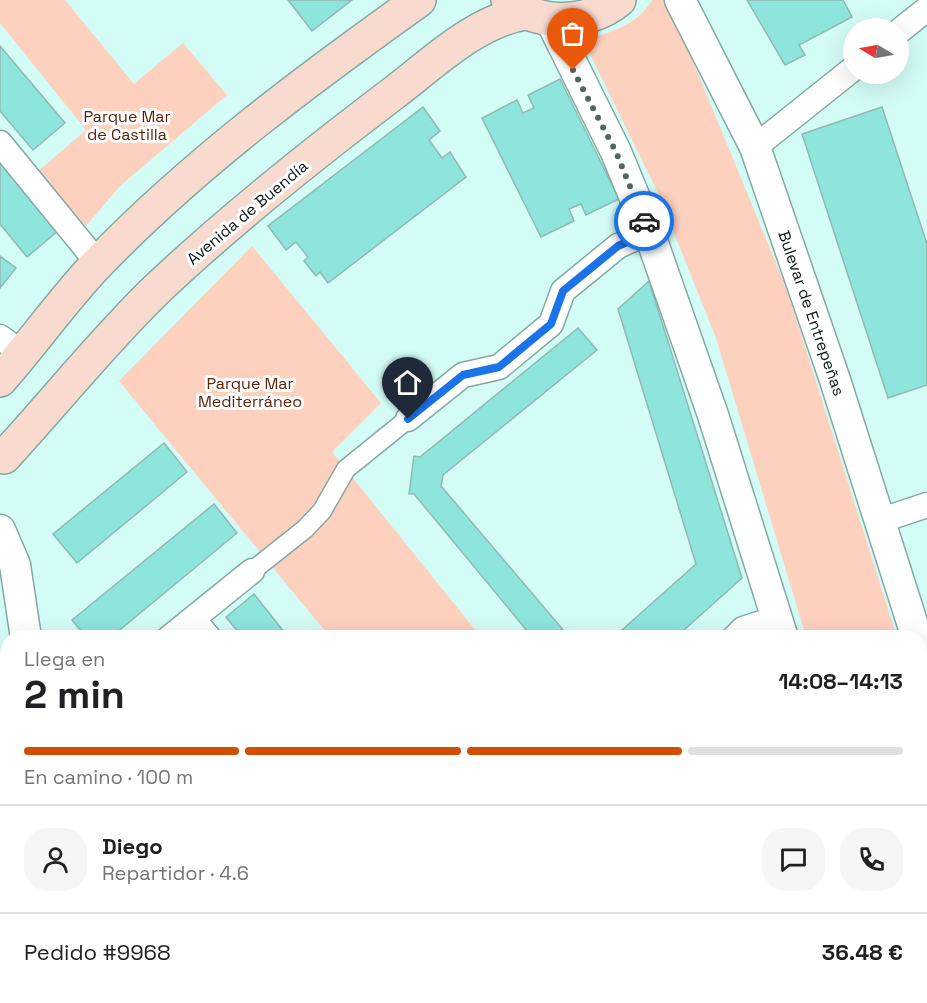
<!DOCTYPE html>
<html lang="es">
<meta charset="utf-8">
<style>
:root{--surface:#fff;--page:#f6f6f6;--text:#202124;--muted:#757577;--line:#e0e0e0;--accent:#d24e00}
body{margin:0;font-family:"Space Grotesk",sans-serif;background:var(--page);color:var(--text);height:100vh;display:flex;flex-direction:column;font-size:22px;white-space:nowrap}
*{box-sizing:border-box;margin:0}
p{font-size:20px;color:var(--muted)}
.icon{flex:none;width:33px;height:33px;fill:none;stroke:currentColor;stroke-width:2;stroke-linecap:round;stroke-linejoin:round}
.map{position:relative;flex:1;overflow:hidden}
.drawer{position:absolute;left:0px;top:630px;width:927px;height:374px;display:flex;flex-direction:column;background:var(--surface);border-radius:24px 24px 0 0;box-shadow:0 6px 24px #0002}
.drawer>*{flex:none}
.needle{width:39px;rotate:280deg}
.tools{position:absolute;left:843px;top:18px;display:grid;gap:12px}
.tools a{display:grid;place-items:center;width:66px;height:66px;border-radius:50%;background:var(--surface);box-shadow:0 6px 24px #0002;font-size:30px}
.pin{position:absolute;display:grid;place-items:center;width:51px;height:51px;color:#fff;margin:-62px -26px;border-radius:50% 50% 50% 0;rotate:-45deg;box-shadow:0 0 6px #0007}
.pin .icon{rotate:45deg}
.courier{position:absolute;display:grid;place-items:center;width:60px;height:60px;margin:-30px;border:4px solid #1a73e8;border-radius:50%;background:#fff;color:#222;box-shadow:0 2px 8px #0007}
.overview em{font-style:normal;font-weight:700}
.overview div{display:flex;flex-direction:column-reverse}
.overview{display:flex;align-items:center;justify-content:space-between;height:102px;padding:0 24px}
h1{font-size:39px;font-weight:700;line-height:45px}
.bar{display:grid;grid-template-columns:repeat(4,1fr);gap:9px 6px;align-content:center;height:72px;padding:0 24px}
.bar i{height:8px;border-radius:4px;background:var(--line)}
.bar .active{background:var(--accent)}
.bar p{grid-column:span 4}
.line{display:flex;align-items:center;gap:15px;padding:0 24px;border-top:2px solid var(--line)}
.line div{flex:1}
.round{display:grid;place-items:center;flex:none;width:63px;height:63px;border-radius:24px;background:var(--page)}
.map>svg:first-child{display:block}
.green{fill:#fed0be}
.building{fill:#8de5db;stroke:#92b8b3;stroke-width:1.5}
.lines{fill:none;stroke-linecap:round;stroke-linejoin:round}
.pedestrian-casing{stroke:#83a9a4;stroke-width:21}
.minor-casing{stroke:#83a9a4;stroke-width:27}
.tertiary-casing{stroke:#83a9a4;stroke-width:33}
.secondary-casing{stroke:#83a9a4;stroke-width:36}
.pedestrian{stroke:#fff;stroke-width:18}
.minor{stroke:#fff;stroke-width:24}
.tertiary{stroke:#fff;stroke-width:30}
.secondary{stroke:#f9dace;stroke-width:33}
.done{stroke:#4f6663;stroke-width:6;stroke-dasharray:0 10.8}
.route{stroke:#1a73e8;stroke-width:8}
.labels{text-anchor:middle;stroke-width:6;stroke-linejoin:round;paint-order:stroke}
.park-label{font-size:16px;fill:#5c2207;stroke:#fff}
.street-label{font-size:16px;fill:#071614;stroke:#fff}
</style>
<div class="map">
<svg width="927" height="1003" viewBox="0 0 927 1003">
<rect width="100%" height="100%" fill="#d4fcf7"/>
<!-- green -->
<path class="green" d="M0 0H65L134 84 183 43 227 95 120 186 86 226 37 172 86 130 0 23Z
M652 0H665L678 25 787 290 897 637H806L716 338 658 193 583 40C610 33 638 25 652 0Z
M252 246 381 403 332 452 481 637H330L119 381Z
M0 688 8 729V996H66L69 1003H0Z
M920 706 927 729V893L920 896Z
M451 996H701L706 1003H457Z"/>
<!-- building -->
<path class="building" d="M288 0H352L312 31Z
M747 0H843L852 17 799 45 805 55 785 65Z
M0 46 65 123 33 150 0 111Z
M560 79 619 199 586 215 581 204 569 209 574 221 541 237 482 118 517 100 523 113 534 108 528 95Z
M423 107 440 131 429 140 442 158 450 152 466 177 328 283 320 272 316 276 304 261 308 257 296 242 286 250 268 226Z
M882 107 927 244V385L888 398 802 134Z
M0 160 58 231 27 257 0 224Z
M0 256 16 268 0 288Z
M649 281 742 578 675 638H613L696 564 618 309Z
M578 328 597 350 443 475 441 486 570 638H533L414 494H409L414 456 420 457Z
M164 443 187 472 77 563 53 534Z
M214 504 237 533 110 638H87L72 620Z
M254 594 289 638H243L226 617Z
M225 996H283L275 1003H216Z
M373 996H437L429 1003H364Z
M790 996H822V1000L818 1003H791Z"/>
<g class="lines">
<!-- pedestrian casing -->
<g class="pedestrian-casing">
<path id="pedestrian" d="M252 571 305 529 322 511 346 469 408 419"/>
</g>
<!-- minor casing -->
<g class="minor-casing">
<path id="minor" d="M898 32 927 9
M0 143 98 263
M755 147 854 68
M0 337 23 354
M408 419 463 375 499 367 551 324 563 291 618 246 649 232
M879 521 927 505
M193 619 209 638
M169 638 252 571
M734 638 743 629 777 618
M302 1003 311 996"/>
</g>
<!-- tertiary casing -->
<g class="tertiary-casing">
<path id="tertiary" d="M680 0 755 147 835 380 917 638
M550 19 616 152 649 232 713 415 783 638
M0 530 15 565 26 638
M920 644 927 666
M920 958 927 945
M99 996 101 1003
M900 1003 908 996"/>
</g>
<!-- secondary casing -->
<g class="secondary-casing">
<path id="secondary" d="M508 0C538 27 588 25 619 0
M0 380C34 342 64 298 99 262 196 162 307 80 419 0
M4 457C54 403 104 340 157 289 232 218 313 154 395 92 433 63 477 20 526 13"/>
</g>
<!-- pedestrian -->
<use href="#pedestrian" class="pedestrian"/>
<!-- minor -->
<use href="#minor" class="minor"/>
<!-- tertiary -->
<use href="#tertiary" class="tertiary"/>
<!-- secondary -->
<use href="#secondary" class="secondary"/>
</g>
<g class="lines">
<!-- done -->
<path class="done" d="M573 70 616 152 644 221"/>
<!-- route -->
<path class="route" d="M408 419 463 375 499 367 551 324 563 291 618 246 649 232 644 221"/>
</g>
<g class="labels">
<!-- park labels -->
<g class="park-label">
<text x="127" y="122">Parque Mar<tspan x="127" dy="18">de Castilla</tspan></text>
<text x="250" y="389">Parque Mar<tspan x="250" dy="18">Mediterráneo</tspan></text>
</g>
<!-- street labels -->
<g class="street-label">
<text transform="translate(247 212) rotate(-40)" y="6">Avenida de Buendía</text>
<text transform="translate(812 313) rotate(71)" y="6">Bulevar de Entrepeñas</text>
</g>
</g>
</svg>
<div class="tools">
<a><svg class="needle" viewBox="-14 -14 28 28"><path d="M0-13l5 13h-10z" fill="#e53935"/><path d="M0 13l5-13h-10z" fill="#757577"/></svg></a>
</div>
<div class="pin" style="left:573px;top:70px;background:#ea580c"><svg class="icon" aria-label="bag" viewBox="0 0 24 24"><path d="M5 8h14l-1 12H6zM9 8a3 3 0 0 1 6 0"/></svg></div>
<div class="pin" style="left:408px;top:419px;background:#1f2937"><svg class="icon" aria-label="home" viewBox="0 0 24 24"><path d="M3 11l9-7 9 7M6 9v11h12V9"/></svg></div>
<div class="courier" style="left:644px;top:221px"><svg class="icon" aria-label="car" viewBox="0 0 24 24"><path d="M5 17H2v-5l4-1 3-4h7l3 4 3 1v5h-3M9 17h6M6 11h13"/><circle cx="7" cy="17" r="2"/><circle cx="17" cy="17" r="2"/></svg></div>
<section class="drawer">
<div class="overview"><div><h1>2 min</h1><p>Llega en</p></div><em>14:08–14:13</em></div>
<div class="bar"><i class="active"></i><i class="active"></i><i class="active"></i><i></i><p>En camino · 100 m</p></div>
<div class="line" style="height:108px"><a class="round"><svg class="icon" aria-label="person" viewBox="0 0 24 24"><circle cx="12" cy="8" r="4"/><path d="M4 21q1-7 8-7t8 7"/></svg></a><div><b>Diego</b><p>Repartidor · 4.6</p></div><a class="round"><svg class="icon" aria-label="chat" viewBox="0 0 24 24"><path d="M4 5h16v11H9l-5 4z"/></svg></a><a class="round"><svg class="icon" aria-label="phone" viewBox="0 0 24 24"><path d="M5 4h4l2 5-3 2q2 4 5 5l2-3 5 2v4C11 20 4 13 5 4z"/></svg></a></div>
<div class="line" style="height:78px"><div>Pedido #9968</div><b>36.48 €</b></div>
</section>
</div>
